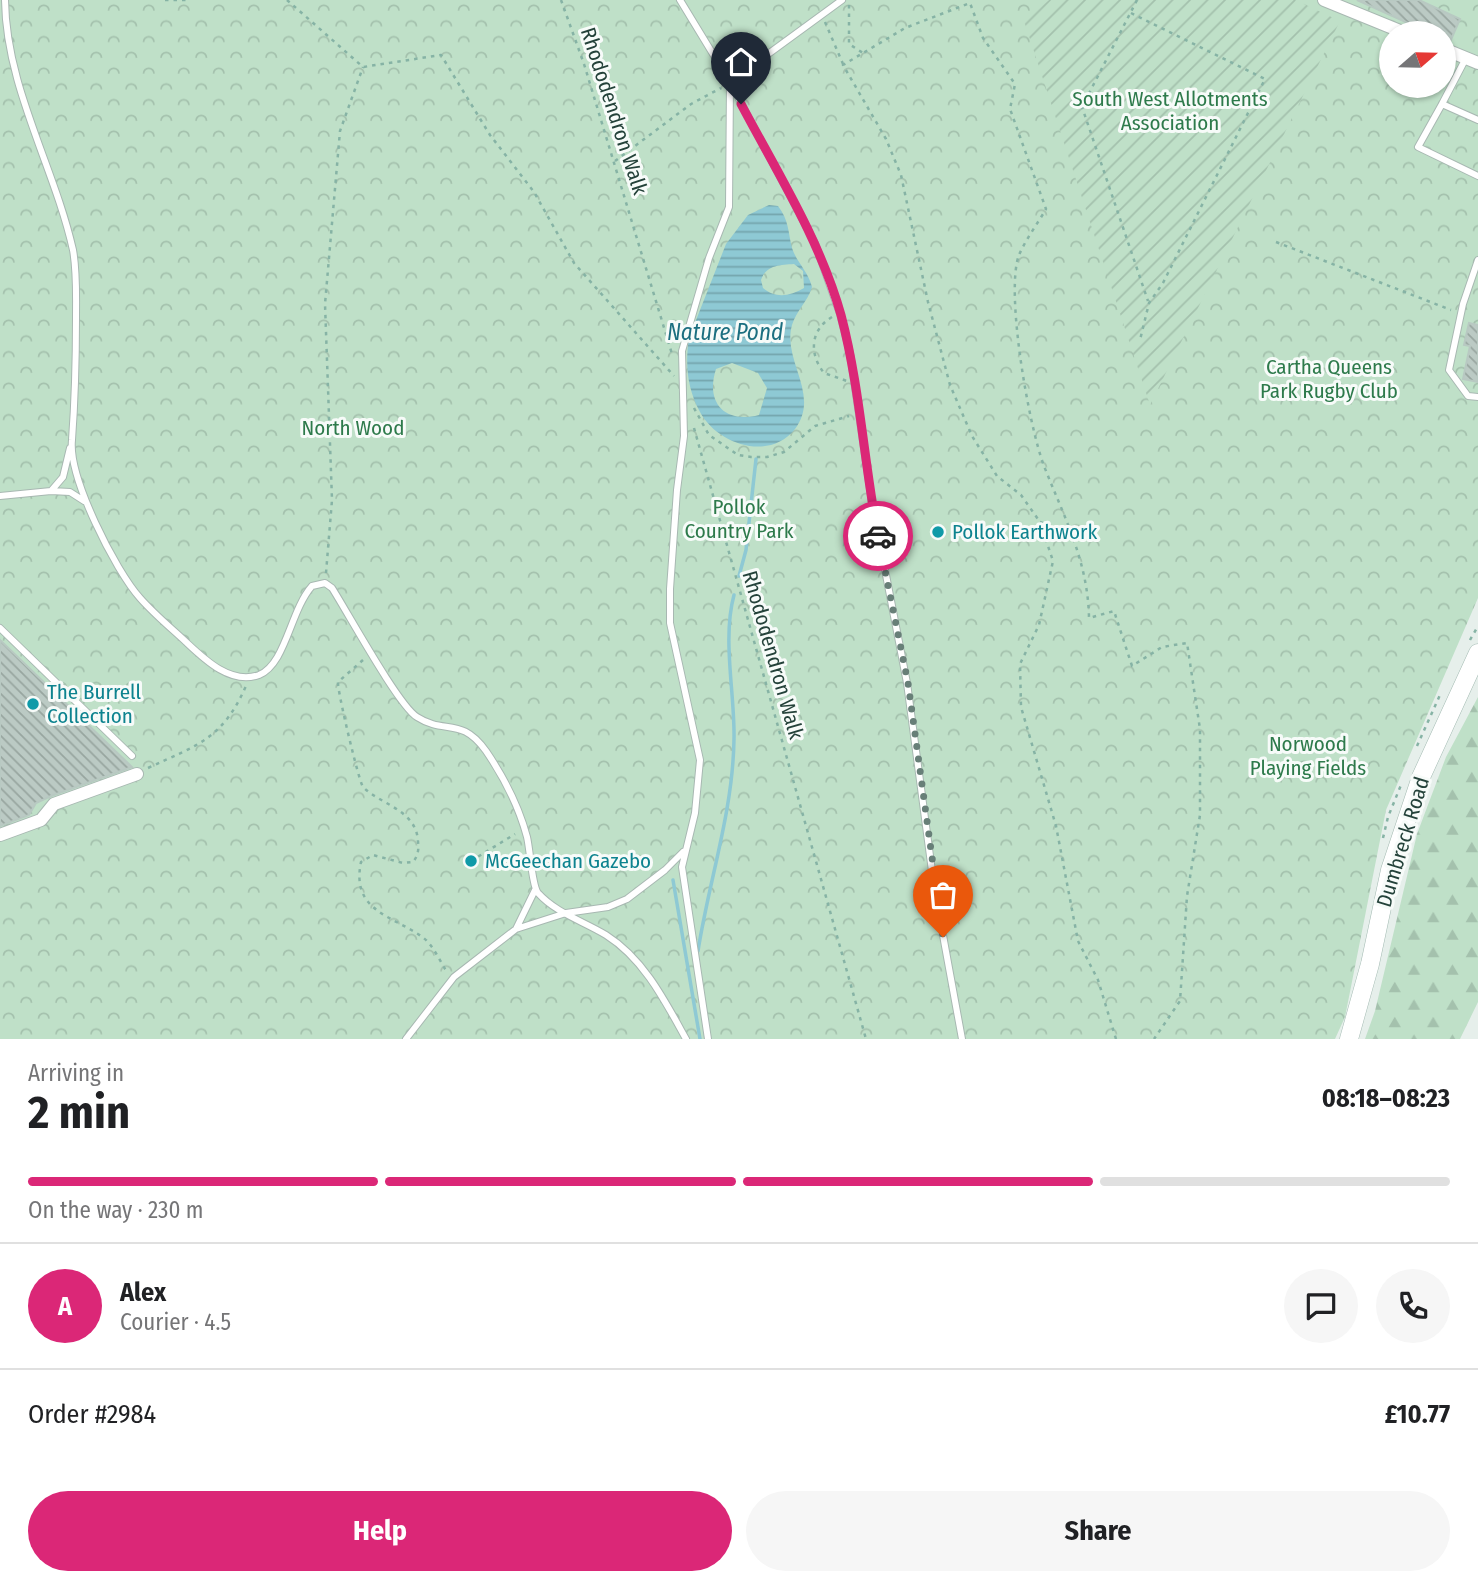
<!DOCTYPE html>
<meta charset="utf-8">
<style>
:root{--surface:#fff;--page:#f6f6f6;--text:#202124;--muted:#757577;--line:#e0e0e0;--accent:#db2777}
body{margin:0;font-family:"Fira Sans Condensed",sans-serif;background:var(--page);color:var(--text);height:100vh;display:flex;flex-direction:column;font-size:26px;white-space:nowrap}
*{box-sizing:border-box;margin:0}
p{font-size:23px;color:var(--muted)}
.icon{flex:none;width:38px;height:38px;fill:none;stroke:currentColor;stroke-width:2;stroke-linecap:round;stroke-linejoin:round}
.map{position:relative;height:1039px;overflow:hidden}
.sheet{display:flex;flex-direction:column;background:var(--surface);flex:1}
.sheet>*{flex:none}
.needle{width:46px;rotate:70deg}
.buttons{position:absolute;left:1379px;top:21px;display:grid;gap:14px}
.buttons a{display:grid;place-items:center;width:77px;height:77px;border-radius:50%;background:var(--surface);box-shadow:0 2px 5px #0004;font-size:35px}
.pin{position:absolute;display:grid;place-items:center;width:60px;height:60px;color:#fff;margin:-72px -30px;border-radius:50% 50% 50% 0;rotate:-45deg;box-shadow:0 0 7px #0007}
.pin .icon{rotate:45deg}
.courier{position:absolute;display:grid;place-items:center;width:70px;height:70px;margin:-35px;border:5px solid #db2777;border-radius:50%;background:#fff;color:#222;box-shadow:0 2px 9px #0007}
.head em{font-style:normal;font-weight:700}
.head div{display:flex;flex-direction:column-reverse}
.head{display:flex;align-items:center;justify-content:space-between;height:119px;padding:0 28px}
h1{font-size:46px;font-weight:700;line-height:52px}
.bar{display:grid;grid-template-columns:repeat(4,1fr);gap:10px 7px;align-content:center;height:84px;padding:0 28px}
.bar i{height:9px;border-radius:5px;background:var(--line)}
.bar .on{background:var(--accent)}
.bar p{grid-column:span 4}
.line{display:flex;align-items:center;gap:18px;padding:0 28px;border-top:2px solid var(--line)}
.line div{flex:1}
.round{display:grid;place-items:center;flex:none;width:74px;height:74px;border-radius:37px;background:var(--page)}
.action{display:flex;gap:14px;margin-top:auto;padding:14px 28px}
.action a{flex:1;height:80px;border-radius:42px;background:var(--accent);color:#fff;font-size:28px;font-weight:700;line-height:80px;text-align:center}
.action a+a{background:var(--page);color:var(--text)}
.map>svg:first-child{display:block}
.forest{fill:url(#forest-firs)}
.park{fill:url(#park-crowns);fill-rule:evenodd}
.garden{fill:url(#garden-furrows)}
.water{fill:url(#water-rules);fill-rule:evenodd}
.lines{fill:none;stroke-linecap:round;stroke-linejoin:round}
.stream{stroke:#8ec9d4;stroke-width:3.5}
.building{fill:url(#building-back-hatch);stroke:#b8c9c2;stroke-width:2}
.lane-casing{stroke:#a8b8b2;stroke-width:8}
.street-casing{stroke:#a8b8b2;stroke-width:14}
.secondary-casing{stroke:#a4bbb3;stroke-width:19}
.path{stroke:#86b3a5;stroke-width:2.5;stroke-dasharray:3.5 5;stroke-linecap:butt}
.lane{stroke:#fff;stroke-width:6}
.street{stroke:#fff;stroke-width:12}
.secondary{stroke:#fff;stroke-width:18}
.done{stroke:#687f78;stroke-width:7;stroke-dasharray:0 12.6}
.route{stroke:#db2777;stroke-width:9}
.culture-dot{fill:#0f9aa8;stroke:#f7fbf9;stroke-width:2.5}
.labels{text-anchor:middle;stroke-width:6;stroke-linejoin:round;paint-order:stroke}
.park-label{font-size:21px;fill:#2d7a4b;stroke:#f7fbf9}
.street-label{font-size:21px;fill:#24423a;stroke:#f7fbf9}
.culture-label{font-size:21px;fill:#0d838f;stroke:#f7fbf9;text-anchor:start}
.water-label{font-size:23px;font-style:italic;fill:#1c6f80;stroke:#f7fbf9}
</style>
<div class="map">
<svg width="1478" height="1039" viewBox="0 0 1478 1039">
<defs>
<pattern id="forest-firs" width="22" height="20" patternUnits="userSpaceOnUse" patternTransform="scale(1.75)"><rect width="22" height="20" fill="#bfe0c8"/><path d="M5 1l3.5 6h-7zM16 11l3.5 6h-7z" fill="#a4c1ad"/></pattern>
<pattern id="park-crowns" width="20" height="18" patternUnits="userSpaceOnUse" patternTransform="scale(1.75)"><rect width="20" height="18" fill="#bfe0c8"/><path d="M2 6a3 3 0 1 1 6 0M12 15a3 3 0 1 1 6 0" fill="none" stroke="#a4c1ad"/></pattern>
<pattern id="garden-furrows" width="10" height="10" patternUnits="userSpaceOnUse" patternTransform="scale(1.75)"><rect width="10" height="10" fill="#bfe0c8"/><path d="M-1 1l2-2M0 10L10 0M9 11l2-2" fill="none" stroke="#a4c1ad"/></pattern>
<pattern id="water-rules" width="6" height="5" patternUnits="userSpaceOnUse" patternTransform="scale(1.75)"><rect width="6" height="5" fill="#8ec9d4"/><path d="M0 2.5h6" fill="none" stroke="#74a5ad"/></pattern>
<pattern id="building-back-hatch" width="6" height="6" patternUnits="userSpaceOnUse" patternTransform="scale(1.75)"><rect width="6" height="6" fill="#bbcac4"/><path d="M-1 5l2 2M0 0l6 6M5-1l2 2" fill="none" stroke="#98a6a0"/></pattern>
</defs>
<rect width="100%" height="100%" fill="#e6efeb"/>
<!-- forest -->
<path class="forest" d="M1478 697V1002L1460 1039H1365L1375 1011 1417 834 1446 757Z"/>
<!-- park -->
<path class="park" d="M0 0H1478V598L1386 810 1345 1017 1335 1039H0ZM1391 33H1444V86H1391Z"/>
<!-- garden -->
<path class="garden" d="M1049 0H1295L1340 21 1150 405 1024 21Z"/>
<!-- water -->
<path class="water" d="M769 205 778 206C789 220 788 232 792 248 797 263 808 271 812 287 808 301 796 311 792 325 782 361 821 394 795 429 769 462 717 444 700 412 687 388 685 364 689 338L726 244 748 215ZM794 264 803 271 804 288C790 296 776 299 763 288L761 280C766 265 780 265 794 264ZM732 363 758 373 767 388 759 415C725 424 705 403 716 369Z"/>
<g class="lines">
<!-- stream -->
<path class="stream" d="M739 576 746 550 756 459
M673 880 700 1039
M698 951C709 880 733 812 734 739 735 694 722 639 734 595"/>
</g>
<!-- building -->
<path class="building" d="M1357 0H1419L1460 19 1450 42 1444 40V33H1430Z
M1469 323 1478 325V382L1463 379 1470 346 1464 345Z
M0 640 132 767 51 796 36 803 29 815 0 826Z"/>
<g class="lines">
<!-- lane casing -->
<g class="lane-casing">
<path id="lane" d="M5 0C6 87 54 166 73 250 77 272 76 295 76 318 76 359 75 399 72 440 68 477 115 570 140 598 154 614 171 628 186 642 205 660 231 685 259 675 286 664 290 611 312 586L325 583 332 588C348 613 398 705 417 717 445 735 461 716 486 751 503 776 519 807 527 837 530 849 532 886 538 893 556 913 583 921 606 935 644 959 665 1001 686 1039
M680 0 730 82 815 243 840 314 850 353 872 503 907 683 934 886 962 1039
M1442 104 1466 58
M1478 120 1442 104 1418 147 1478 176
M1478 260 1463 304 1449 370 1468 396 1478 397
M51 491 70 492 84 501
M0 496 51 491 63 477 70 448
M0 628 132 756
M516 929 566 913 608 907 627 899 665 870 683 852
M406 1039 454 977 516 929 535 890
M708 1039 682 867 695 813 700 760 670 623V589L677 490 684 436 682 351 709 258 729 207 730 82 842 0"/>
</g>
<!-- street casing -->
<g class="street-casing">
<path id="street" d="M1324 0 1405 33
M1444 49 1478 63
M0 835 41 820 54 804 137 774"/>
</g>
<!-- secondary casing -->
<g class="secondary-casing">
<path id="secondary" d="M1349 1039 1370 964 1390 870 1421 777 1478 653"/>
</g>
<!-- path -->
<path class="path" d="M165 0H189
M287 0 363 67 441 55 490 135 534 192 574 263 674 376
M561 0 584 64 672 354
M1137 0 1082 107 1148 301
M849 5V44L863 53
M1131 13 1265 79 1163 283 1149 303 1140 340
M825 22 843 64
M615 161 691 104 721 88
M1276 242 1451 310
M832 317C810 330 809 354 824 373L847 381
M694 408 709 435 738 455 751 457H767L784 452 815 426 849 416
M694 428 866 1039
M1040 522 1073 534
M326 573 332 500 325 304 340 131 363 67
M1470 640 1478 626
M363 660 338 682C337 690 359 782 363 787 381 805 417 810 418 842 419 849 418 856 413 862L403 863 373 855 361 862C351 910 390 915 421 936 433 944 439 960 447 972
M1417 746 1440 695
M148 768C197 745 222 740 246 686
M1383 838 1388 817 1401 785
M471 861 515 834
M1116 1039 1098 980 1078 941 1056 826 1021 707 1020 664 1039 625 1053 561 1040 522 1021 495 997 476 972 436 950 385 928 302 901 175 886 139 843 65 905 28 970 3 983 38 1015 84 1010 109 1046 209C1038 223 1026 239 1019 255 1005 292 1029 427 1044 466 1064 517 1088 561 1089 618L1114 611 1132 666 1162 647 1187 643 1200 729V815L1187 896 1180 1001 1154 1039"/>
<!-- lane -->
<use href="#lane" class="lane"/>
<!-- street -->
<use href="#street" class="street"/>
<!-- secondary -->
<use href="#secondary" class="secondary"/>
</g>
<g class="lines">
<!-- done -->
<path class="done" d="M878 536 908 683 943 937"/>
<!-- route -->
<path class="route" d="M741 104C777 172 820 240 841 315 860 387 864 463 878 536"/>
</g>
<!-- markers -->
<g class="culture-dot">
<circle cx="938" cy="532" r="7"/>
<circle cx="33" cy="704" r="7"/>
<circle cx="471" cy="861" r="7"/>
</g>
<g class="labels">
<!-- park labels -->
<g class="park-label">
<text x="1170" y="106">South West Allotments<tspan x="1170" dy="24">Association</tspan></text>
<text x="1329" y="374">Cartha Queens<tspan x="1329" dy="24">Park Rugby Club</tspan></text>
<text x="353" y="435">North Wood</text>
<text x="739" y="514">Pollok<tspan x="739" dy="24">Country Park</tspan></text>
<text x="1308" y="751">Norwood<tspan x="1308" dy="24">Playing Fields</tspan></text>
</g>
<!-- street labels -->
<g class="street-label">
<text transform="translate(614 111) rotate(72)" y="7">Rhododendron Walk</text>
<text transform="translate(773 655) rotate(74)" y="7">Rhododendron Walk</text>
<text transform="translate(1403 842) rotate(-73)" y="7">Dumbreck Road</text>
</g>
<!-- culture labels -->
<g class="culture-label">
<text x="952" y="539">Pollok Earthwork</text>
<text x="47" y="699">The Burrell<tspan x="47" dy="24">Collection</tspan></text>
<text x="485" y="868">McGeechan Gazebo</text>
</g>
<!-- water labels -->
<g class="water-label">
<text x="725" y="340">Nature Pond</text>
</g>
</g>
</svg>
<div class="buttons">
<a><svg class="needle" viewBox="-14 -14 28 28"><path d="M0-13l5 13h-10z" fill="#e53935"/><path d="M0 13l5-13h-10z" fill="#757577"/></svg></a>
</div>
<div class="pin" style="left:943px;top:937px;background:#ea580c"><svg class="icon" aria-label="bag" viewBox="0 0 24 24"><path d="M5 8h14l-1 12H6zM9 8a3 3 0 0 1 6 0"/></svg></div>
<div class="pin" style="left:741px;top:104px;background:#1f2937"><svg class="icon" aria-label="home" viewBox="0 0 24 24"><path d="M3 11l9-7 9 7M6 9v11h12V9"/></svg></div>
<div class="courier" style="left:878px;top:536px"><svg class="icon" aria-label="car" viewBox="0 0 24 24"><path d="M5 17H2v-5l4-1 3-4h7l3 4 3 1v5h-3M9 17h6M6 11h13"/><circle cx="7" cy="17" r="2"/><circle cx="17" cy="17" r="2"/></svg></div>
</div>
<section class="sheet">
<div class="head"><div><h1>2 min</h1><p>Arriving in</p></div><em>08:18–08:23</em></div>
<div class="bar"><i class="on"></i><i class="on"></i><i class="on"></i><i></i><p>On the way · 230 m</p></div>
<div class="line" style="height:126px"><b class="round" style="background:var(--accent);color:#fff">A</b><div><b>Alex</b><p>Courier · 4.5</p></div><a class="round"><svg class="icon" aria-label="chat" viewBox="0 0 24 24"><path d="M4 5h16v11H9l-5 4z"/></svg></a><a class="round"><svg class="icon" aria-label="phone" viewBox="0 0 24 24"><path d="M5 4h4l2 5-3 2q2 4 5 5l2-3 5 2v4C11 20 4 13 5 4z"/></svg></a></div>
<div class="line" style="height:91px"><div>Order #2984</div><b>£10.77</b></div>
<div class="action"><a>Help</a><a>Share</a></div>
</section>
